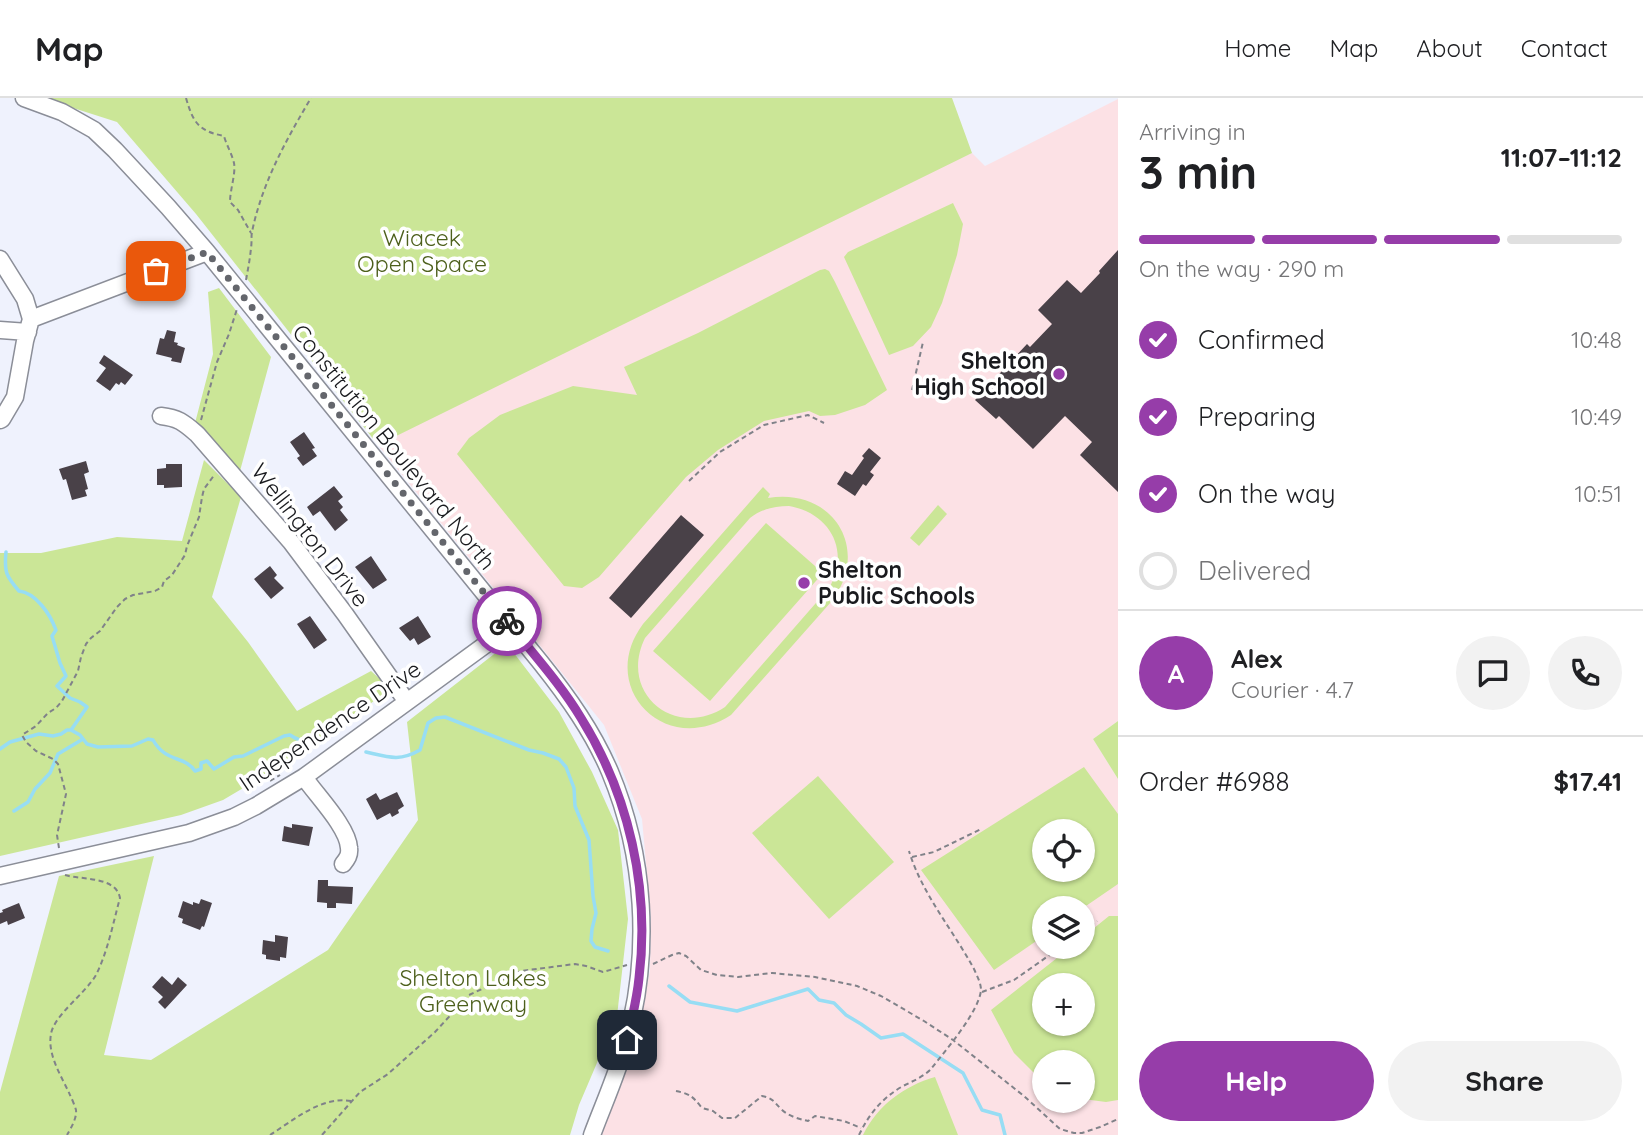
<!DOCTYPE html>
<meta charset="utf-8">
<style>
:root{--surface:#fff;--page:#f2f2f2;--text:#202124;--muted:#757577;--line:#e0e0e0;--accent:#963da9}
body{margin:0;font-family:Quicksand,sans-serif;background:var(--page);color:var(--text);height:100vh;display:flex;flex-direction:column;font-size:26px;white-space:nowrap}
*{box-sizing:border-box;margin:0}
p{font-size:23px;color:var(--muted)}
.icon{flex:none;width:38px;height:38px;fill:none;stroke:currentColor;stroke-width:2;stroke-linecap:round;stroke-linejoin:round}
.map{position:relative;flex:1;overflow:hidden}
.drawer{display:flex;flex-direction:column;background:var(--surface);width:525px}
.drawer>*{flex:none}
.buttons{position:absolute;left:1032px;top:721px;display:grid;gap:14px}
.buttons a{display:grid;place-items:center;width:63px;height:63px;border-radius:50%;background:var(--surface);box-shadow:0 2px 5px #0004;font-size:35px}
.pin{position:absolute;display:grid;place-items:center;width:60px;height:60px;color:#fff;margin:-30px;border-radius:14px;box-shadow:0 4px 10px #0006}
.courier{position:absolute;display:grid;place-items:center;width:70px;height:70px;margin:-35px;border:5px solid #963da9;border-radius:50%;background:#fff;color:#222;box-shadow:0 2px 9px #0007}
.summary em{font-style:normal;font-weight:800}
.summary div{display:flex;flex-direction:column-reverse}
.summary{display:flex;align-items:center;justify-content:space-between;height:119px;padding:0 21px}
h1{font-size:46px;font-weight:800;line-height:52px}
.bar{display:grid;grid-template-columns:repeat(4,1fr);gap:10px 7px;align-content:center;height:84px;padding:0 21px}
.bar i{height:9px;border-radius:5px;background:var(--line)}
.bar .current{background:var(--accent)}
.bar p{grid-column:span 4}
.line{display:flex;align-items:center;gap:18px;padding:0 21px;border-top:2px solid var(--line)}
.line div{flex:1}
.round{display:grid;place-items:center;flex:none;width:74px;height:74px;border-radius:37px;background:var(--page)}
ol{padding:0 21px;list-style:none}
li{display:flex;align-items:center;gap:21px;height:77px}
li p{margin-inline-start:auto}
li .icon{padding:7px;border-radius:50%;background:var(--accent);color:#fff;stroke-width:4}
li:last-child{color:var(--muted)}
li i{width:38px;height:38px;border:4px solid var(--line);border-radius:50%}
.action{display:flex;gap:14px;margin-top:auto;padding:14px 21px}
.action a{flex:1;height:80px;border-radius:42px;background:var(--accent);color:#fff;font-size:28px;font-weight:800;line-height:80px;text-align:center}
.action a+a{background:var(--page);color:var(--text)}
header{display:flex;align-items:center;gap:42px;box-sizing:border-box;height:98px;padding:0 35px;background:var(--surface);border-bottom:2px solid var(--line)}
header strong{font-size:33px}
nav{display:flex;gap:38px;margin-inline-start:auto;font-size:24px}
main{display:flex;flex:1;min-height:0}
.map>svg:first-child{display:block}
.education{fill:#fce1e5;fill-rule:evenodd}
.green{fill:#cbe697;fill-rule:evenodd}
.lines{fill:none;stroke-linecap:round;stroke-linejoin:round}
.stream{stroke:#97ddf4;stroke-width:3.5}
.building{fill:#494148}
.minor-casing{stroke:#8b8e98;stroke-width:19}
.path{stroke:#808289;stroke-width:2;stroke-dasharray:5 3.5;stroke-linecap:butt}
.minor{stroke:#fff;stroke-width:16}
.done{stroke:#64666c;stroke-width:7;stroke-dasharray:0 12.6}
.route{stroke:#963da9;stroke-width:9}
.poi-dot{fill:#963da9;stroke:#fff;stroke-width:2.5}
.labels{text-anchor:middle;stroke-width:7;stroke-linejoin:round;paint-order:stroke}
.park-label{font-size:23px;fill:#4d601c;stroke:#fff}
.poi-label{font-size:23px;font-weight:bold;fill:#191a1e;stroke:#fff;text-anchor:end}
.street-label{font-size:23px;fill:#191a1e;stroke:#fff}
</style>
<header>
<strong>Map</strong>
<nav><a>Home</a><a>Map</a><a>About</a><a>Contact</a></nav>
</header>
<main>
<div class="map">
<svg width="1118" height="1037" viewBox="0 0 1118 1037">
<rect width="100%" height="100%" fill="#eff2fd"/>
<!-- education -->
<path class="education" d="M1118 1V623L1093 641 1118 681V1037H602L641 921 650 872 651 820 642 721 604 627 378 347 650 205 942 68 972 55 985 68ZM1045 733H1083V772H1045ZM1045 810H1083V849H1045ZM1045 887H1083V926H1045ZM1045 964H1083V1003H1045Z"/>
<!-- green -->
<path class="green" d="M42 0H952L972 55 378 347 196 116 117 24Z
M953 105 963 126 957 157 942 205 931 229 913 248 889 257 844 159 848 154Z
M825 171 829 173 835 184 887 292 865 307 835 317 820 318 809 313 764 323 718 352 686 379 599 479 582 490 564 488 457 356 469 340 500 317 573 288 637 297 624 269 698 235 820 172Z
M219 190 271 259 240 373 195 325 213 256 208 194Z
M204 362 241 399 212 499 248 544 297 613 371 573 391 591 286 665 223 702 181 717 0 758V455H41L117 439 182 443Z
M763 389 770 396 768 400C833 389 872 452 831 504L731 617C665 660 596 589 643 526ZM789 408C830 415 851 453 829 490L725 609C675 642 618 595 645 540L750 420C762 411 774 408 789 408Z
M938 407 947 416 919 448 910 440Z
M766 425 823 475 710 603 653 553Z
M507 546 559 614 592 674 618 732 628 821 617 918 579 1007 570 1037H0V994L59 778 154 758 104 957 151 962 328 852 418 722 407 624Z
M1118 623V681L1093 641Z
M1084 669 1118 716V786L1083 810H1045V837L994 872 921 772ZM1045 733H1083V772H1045Z
M818 678 894 764 829 821 752 735Z
M1109 818H1118V1002L1106 1004 1083 1001V964H1045V984L1041 982 1014 955 991 912 1071 849H1083V839ZM1045 887H1083V926H1045Z
M935 979 958 1037H863C878 1007 904 988 935 979Z"/>
<g class="lines">
<!-- stream -->
<path class="stream" d="M6 454C4 474 6 478 19 493 36 495 50 516 56 532L52 538 60 565 66 578 57 588 70 600 80 604 87 609 71 632
M0 651 10 644 39 636 53 638 61 636 67 632H71L80 637 87 646 98 649 132 648 148 641 153 642C166 665 184 657 195 673L201 671V665L207 663 214 671 234 659 243 658 284 638 290 637C303 646 307 641 321 645
M366 654C388 659 399 664 420 652L428 625 436 620 445 619 529 652 543 655 559 661 566 669 574 690 575 708 589 742 593 798 596 815 592 831 591 843 595 849 608 853
M14 713 28 704 35 691 50 675 58 656 83 641
M669 888 690 904 737 913 808 891 819 902 834 905 846 917 861 926 881 940 903 936 963 975 982 1012 1000 1017 1005 1037"/>
</g>
<!-- building -->
<path class="building" d="M1118 152V394L1080 357 1092 344 1065 318 1033 351 999 318 996 321 975 302 1027 246 1030 249 1052 226 1038 212 1067 182 1081 195 1100 175 1099 173Z
M167 232 176 234 174 244 178 245 177 247 185 250 181 265 171 263 172 260 156 256 160 240 164 241Z
M104 257 133 277 125 287 121 284 119 287 116 285 110 293 96 283 106 270 99 265Z
M304 334 315 350 312 351 317 358 303 368 297 360 300 358 290 344Z
M869 350 881 360 870 374 874 377 866 388 863 386 855 398 837 386 845 373 852 377 864 360 862 358Z
M86 363 89 374 84 376 88 391 85 392 87 398 72 402 66 381 63 382 59 371Z
M166 366H182V389L164 390V387H157V371L166 370Z
M334 388 343 399 338 403 343 409 340 412 348 422 335 433 320 413 313 418 307 409Z
M681 417 704 437 631 520 609 500Z
M371 458 387 482 373 491 355 469Z
M270 468 277 477 274 480 284 490 271 501 254 481Z
M310 518 327 542 314 551 297 526Z
M418 518 431 539 418 547 414 540 410 543 399 530Z
M397 694 404 708 398 712 399 715 392 719 390 715 377 722 366 701 376 695 380 702Z
M292 726 313 729 309 748 282 743 284 728 292 730Z
M318 782H328V788L353 789 352 806 336 805V810H327V805L317 804Z
M201 801 212 805 204 829 202 828 200 832 182 825 183 821 178 819 183 803 193 807V804L199 806Z
M19 805 25 820 8 827 7 823 0 826V815L3 814 2 812Z
M275 837 288 839 286 860 280 859V863L266 861V857L262 856 263 842 275 844Z
M162 878 172 887 178 879 187 887 165 911 158 904 163 899 152 889Z"/>
<g class="lines">
<!-- minor casing -->
<g class="minor-casing">
<path id="minor" d="M24 0 62 14 94 32 115 52 168 109 207 154 541 565C568 599 593 634 610 674 645 758 651 853 627 941 618 974 604 1005 592 1037
M0 161 25 201 31 221 25 243 15 299 2 321 0 322
M31 221 207 154
M0 232 28 234
M161 318C179 320 184 325 197 336L291 444 345 516 407 604
M304 679C316 697 348 729 349 750 350 757 347 761 343 766
M0 778 189 735 234 719 256 708 304 679 511 528"/>
</g>
<!-- path -->
<path class="path" d="M186 0C193 24 198 33 224 38 226 46 232 56 234 65 236 75 230 92 230 104L238 112 251 135
M246 182C248 171 250 161 251 150 252 144 251 139 252 134 262 85 286 42 311 0
M912 292 923 244
M201 322 217 264 229 236 237 211
M689 383 720 354 764 327 808 317 824 325
M270 683 280 677
M59 750 57 737 66 696 58 666 53 661 36 653 26 644 22 637 36 628 48 615 56 610 62 603 78 573 81 559 86 546 91 540 100 533 117 509 125 501 133 497 155 493 162 489 164 483 172 477 185 457 187 448 199 419 202 399 204 391 215 376
M912 759 934 754 981 731
M65 777C81 782 116 778 120 800 113 825 108 853 96 877 85 896 54 917 51 936 47 957 62 979 70 997 72 1001 75 1008 76 1012 77 1020 71 1030 67 1037
M1083 833 1097 823
M653 866 672 857 679 855 686 858 701 872 717 877 738 879 772 875 815 879 857 888 881 898 924 923 953 942 1024 998 1060 1031 1074 1035H1082L1100 1029 1118 1021
M982 894 1014 882 1061 849
M676 993C691 996 693 999 702 1010L713 1013 722 1020H735L762 998C773 1000 774 1004 781 1011 788 1018 799 1021 808 1023L815 1018 844 1023 861 1030
M270 1037C294 1022 321 998 351 1003
M322 1037 360 994 388 976 435 934 469 897 521 873 575 866 586 868 603 874 627 867
M859 1037C869 1016 882 1000 903 988 913 983 923 979 931 971 945 953 979 914 981 892 981 885 977 878 974 871 953 832 922 796 909 753"/>
<!-- minor -->
<use href="#minor" class="minor"/>
</g>
<g class="lines">
<!-- done -->
<path class="done" d="M156 173 207 154 507 523"/>
<!-- route -->
<path class="route" d="M507 523C532 555 560 585 581 620 629 697 650 790 639 880 637 901 632 921 627 942"/>
</g>
<!-- markers -->
<g class="poi-dot">
<circle cx="1059" cy="276" r="7"/>
<circle cx="804" cy="485" r="7"/>
</g>
<g class="labels">
<!-- park labels -->
<g class="park-label">
<text x="422" y="148">Wiacek<tspan x="422" dy="26">Open Space</tspan></text>
<text x="473" y="888">Shelton Lakes<tspan x="473" dy="26">Greenway</tspan></text>
</g>
<!-- poi labels -->
<g class="poi-label">
<text x="1045" y="271">Shelton<tspan x="1045" dy="26">High School</tspan></text>
<text x="818" y="480" text-anchor="start">Shelton<tspan x="818" dy="26">Public Schools</tspan></text>
</g>
<!-- street labels -->
<g class="street-label">
<text transform="translate(394 349) rotate(51)" y="8">Constitution Boulevard North</text>
<text transform="translate(310 437) rotate(52)" y="8">Wellington Drive</text>
<text transform="translate(330 628) rotate(-34)" y="8">Independence Drive</text>
</g>
</g>
</svg>
<div class="buttons">
<a><svg class="icon" aria-label="locate" viewBox="0 0 24 24"><circle cx="12" cy="12" r="6"/><path d="M12 2v4M12 18v4M2 12h4M18 12h4"/></svg></a>
<a><svg class="icon" aria-label="layers" viewBox="0 0 24 24"><path d="M12 4l9 5-9 5-9-5zM3 14l9 5 9-5"/></svg></a>
<a>+</a>
<a>−</a>
</div>
<div class="pin" style="left:156px;top:173px;background:#ea580c"><svg class="icon" aria-label="bag" viewBox="0 0 24 24"><path d="M5 8h14l-1 12H6zM9 8a3 3 0 0 1 6 0"/></svg></div>
<div class="pin" style="left:627px;top:942px;background:#1f2937"><svg class="icon" aria-label="home" viewBox="0 0 24 24"><path d="M3 11l9-7 9 7M6 9v11h12V9"/></svg></div>
<div class="courier" style="left:507px;top:523px"><svg class="icon" aria-label="bike" viewBox="0 0 24 24"><circle cx="6" cy="16" r="4"/><circle cx="18" cy="16" r="4"/><path d="M6 16l4-8h5l3 8M10 8l3 8H6M13 5h3"/></svg></div>
</div>
<section class="drawer">
<div class="summary"><div><h1>3 min</h1><p>Arriving in</p></div><em>11:07–11:12</em></div>
<div class="bar"><i class="current"></i><i class="current"></i><i class="current"></i><i></i><p>On the way · 290 m</p></div>
<ol>
<li><svg class="icon" aria-label="check" viewBox="0 0 24 24"><path d="M5 12l5 5 9-10"/></svg>Confirmed<p>10:48</p></li>
<li><svg class="icon" aria-label="check" viewBox="0 0 24 24"><path d="M5 12l5 5 9-10"/></svg>Preparing<p>10:49</p></li>
<li><svg class="icon" aria-label="check" viewBox="0 0 24 24"><path d="M5 12l5 5 9-10"/></svg>On the way<p>10:51</p></li>
<li><i></i>Delivered</li>
</ol>
<div class="line" style="height:126px"><b class="round" style="background:var(--accent);color:#fff">A</b><div><b>Alex</b><p>Courier · 4.7</p></div><a class="round"><svg class="icon" aria-label="chat" viewBox="0 0 24 24"><path d="M4 5h16v11H9l-5 4z"/></svg></a><a class="round"><svg class="icon" aria-label="phone" viewBox="0 0 24 24"><path d="M5 4h4l2 5-3 2q2 4 5 5l2-3 5 2v4C11 20 4 13 5 4z"/></svg></a></div>
<div class="line" style="height:91px"><div>Order #6988</div><b>$17.41</b></div>
<div class="action"><a>Help</a><a>Share</a></div>
</section>
</main>
